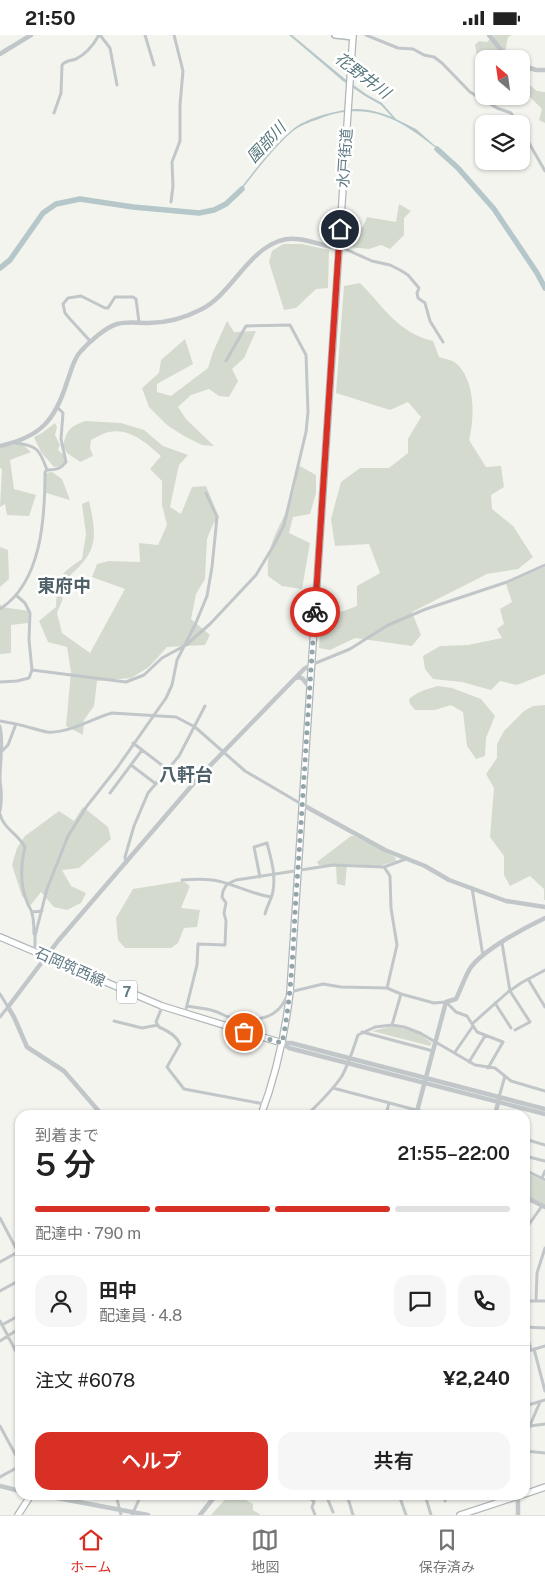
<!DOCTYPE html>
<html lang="ja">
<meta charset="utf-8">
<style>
:root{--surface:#fff;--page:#f6f6f6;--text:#222;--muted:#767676;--line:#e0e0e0;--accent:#d93025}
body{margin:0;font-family:"Public Sans","Noto Sans JP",sans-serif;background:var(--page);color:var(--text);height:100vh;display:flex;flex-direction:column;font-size:19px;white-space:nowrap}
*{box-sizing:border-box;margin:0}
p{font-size:16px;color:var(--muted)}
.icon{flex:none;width:28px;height:28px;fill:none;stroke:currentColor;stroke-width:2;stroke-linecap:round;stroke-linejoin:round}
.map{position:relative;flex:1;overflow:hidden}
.sheet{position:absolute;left:15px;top:1075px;width:515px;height:390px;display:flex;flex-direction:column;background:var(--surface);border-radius:15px;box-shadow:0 1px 4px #0004}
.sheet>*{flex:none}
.needle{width:32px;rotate:331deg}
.fabs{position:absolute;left:475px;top:15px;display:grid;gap:10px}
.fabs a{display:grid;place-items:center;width:55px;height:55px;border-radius:10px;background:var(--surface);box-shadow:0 1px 4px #0004;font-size:25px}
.pin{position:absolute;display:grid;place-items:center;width:42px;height:42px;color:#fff;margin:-21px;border:2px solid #fff;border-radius:50%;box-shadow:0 1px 5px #0007}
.courier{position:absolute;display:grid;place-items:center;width:50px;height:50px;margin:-25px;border:4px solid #d93025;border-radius:50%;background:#fff;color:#222;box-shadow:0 1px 6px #0007}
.headline em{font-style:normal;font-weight:600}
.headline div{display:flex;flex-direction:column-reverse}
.headline{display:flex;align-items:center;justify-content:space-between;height:85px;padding:0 20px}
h1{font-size:32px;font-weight:600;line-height:38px}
.bar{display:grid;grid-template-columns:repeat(4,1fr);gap:8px 5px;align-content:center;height:60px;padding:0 20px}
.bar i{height:6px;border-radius:4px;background:var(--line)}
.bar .current{background:var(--accent)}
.bar p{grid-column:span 4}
.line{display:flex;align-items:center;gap:12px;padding:0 20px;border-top:1px solid var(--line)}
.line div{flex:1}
.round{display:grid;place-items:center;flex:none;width:52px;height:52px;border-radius:15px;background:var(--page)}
.primary-button{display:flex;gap:10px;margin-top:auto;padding:10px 20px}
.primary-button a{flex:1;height:58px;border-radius:15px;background:var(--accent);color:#fff;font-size:20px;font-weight:600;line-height:58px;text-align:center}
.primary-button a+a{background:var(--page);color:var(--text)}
.status{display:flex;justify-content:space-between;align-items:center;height:35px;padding:0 25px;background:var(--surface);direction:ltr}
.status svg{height:14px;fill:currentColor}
.tab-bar{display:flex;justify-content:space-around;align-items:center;height:70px;border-top:1px solid var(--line);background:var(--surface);font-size:14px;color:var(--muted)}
.tab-bar a{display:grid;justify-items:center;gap:2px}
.tab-bar .current{color:var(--accent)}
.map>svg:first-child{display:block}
.green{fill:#d4dace}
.water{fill:#b5c7c9}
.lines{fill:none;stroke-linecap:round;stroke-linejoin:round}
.river{stroke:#b5c7c9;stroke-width:5.5}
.secondary-casing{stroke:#b0b9bc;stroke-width:8}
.primary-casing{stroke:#b1b8bb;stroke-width:8}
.trunk-casing{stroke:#b1b7b9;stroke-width:8}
.minor{stroke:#c1c6c9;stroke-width:3}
.tertiary{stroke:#c1c6c9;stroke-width:4.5}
.secondary{stroke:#fff;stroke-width:5}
.primary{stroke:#fff;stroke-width:5.5}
.trunk{stroke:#fff;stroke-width:5.5}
.done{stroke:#94a5a9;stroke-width:5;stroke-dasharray:0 9}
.route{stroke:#d93025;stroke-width:6}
.labels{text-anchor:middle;stroke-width:5;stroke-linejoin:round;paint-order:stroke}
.shield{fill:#fff;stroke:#90a2a9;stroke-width:1}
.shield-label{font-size:14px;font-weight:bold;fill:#607a84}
.street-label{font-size:15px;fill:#607a84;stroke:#fff}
.water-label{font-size:16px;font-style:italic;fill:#57777b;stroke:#fff}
.quarter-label{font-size:18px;font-weight:bold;fill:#4f6168;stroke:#fff}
</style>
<div class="status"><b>21:50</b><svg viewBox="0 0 49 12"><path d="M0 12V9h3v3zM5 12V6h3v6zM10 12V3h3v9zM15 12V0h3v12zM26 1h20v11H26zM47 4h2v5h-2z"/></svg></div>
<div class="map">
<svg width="545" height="1480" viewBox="0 0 545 1480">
<rect width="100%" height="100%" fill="#f4f4ef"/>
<!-- green -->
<path class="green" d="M494 0H512L508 2 504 24H484V28L477 21 475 10 479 6 487 7Z
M521 43 537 56 545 57V88L539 85 542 74 521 53Z
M399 169 411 176 404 183V200L390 214 381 210 369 214 348 212 352 196 363 192 367 182 396 187Z
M283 209H302L329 215 328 253 316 254 296 273 284 275 269 227 272 216Z
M360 248C385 273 397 297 433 306L439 322C445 324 453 325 457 329 475 346 475 382 469 405L486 432 501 431 504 452 491 460 492 474 513 491 533 522 518 534 487 539 412 577 421 600 412 611 355 603 330 615 319 613 321 584 357 571V551L380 538 369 509 335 511 331 484 341 447 360 433H389L408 418V404L421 382 408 367 390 375 336 358 344 251Z
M227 286 234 297 256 296 244 323 232 334 238 346 229 362 219 361 209 354 191 360 178 372 186 384 214 411 202 410 184 401 167 390 149 372 142 353 159 338 161 325 185 304 193 329 157 349V357L171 361 208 333 213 317Z
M85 386 121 388 144 395 163 411 188 420 179 430 170 472 181 479 192 452 206 451 219 482 213 489 207 504 205 544 196 559 191 584 210 600 205 610 167 612 149 632 131 643 97 646 94 671 84 685 83 700 66 691 71 637 67 612 48 607 39 586 56 572C58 542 57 541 82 524L86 499 82 469 89 466C98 505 97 518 66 544L62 566 57 578 62 598 90 618 125 554 92 542 97 529 109 526 140 527 139 508 158 510 167 490 162 470V446L150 434 161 421C146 408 130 393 109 397 103 398 97 402 91 405L90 413 93 421 80 427 67 418 63 411C67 395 69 392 85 386Z
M55 388 57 392 55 400 60 410 58 415 65 421 66 426 64 430 54 432 41 417 34 402 42 398Z
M21 408 31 417 10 425 14 454 36 460 29 481 7 480 5 469 0 472 2 434 0 433V412Z
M298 430 316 440V458L310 479 293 482 289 498 310 508 302 554 282 551 268 541C266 507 280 494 291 465 295 455 296 441 298 430Z
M52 437 62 444 70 465 46 458V438Z
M0 512 8 515 9 544 0 552Z
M545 532V639L517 650 500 646 491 655 462 647 433 644 425 634 423 621 440 611 468 610 502 603 497 594 504 589 500 574 512 567 506 549Z
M0 569 2 572 29 576 28 588 11 590V618L0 619Z
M438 651 452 653 481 664 495 681 486 703 485 721 476 724 467 711 463 677 451 670 435 675H415L410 669 409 664C417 657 427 654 438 651Z
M545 670V865H544V854L530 841 510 851 504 840V821L490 802 494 753 486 739 497 723V709L504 696 524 676 533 671Z
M83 772 108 792 111 804 79 833 62 835 71 851 86 858 81 868 67 875 54 872 41 857 30 871 22 861 12 830 17 813 25 801 59 776 74 786Z
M351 801H354L395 822 396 826 379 831 347 829 345 851 337 849 336 830H319L317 827Z
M183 846 190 851 181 873 200 875 197 892 184 893 178 908 171 913H125L118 905 116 883 133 854Z
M393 991 418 998 432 1008 430 1011 372 996Z
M525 1137 545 1147V1170L525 1160Z
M229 1460H237L253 1469V1475L261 1480H211Z"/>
<!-- water -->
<path class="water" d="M289 0H292L345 44 366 59 382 68 396 84 416 94 459 132C418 99 382 62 324 82 314 86 302 89 293 96 272 114 255 138 238 159L235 160C253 138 270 114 292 95 305 83 339 74 358 74 369 74 382 78 392 82L381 70 365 61 343 46Z"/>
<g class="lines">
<!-- river -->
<path class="river" d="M437 114 458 133 494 174 537 238 545 253
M0 233 10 225 43 178 56 169 80 164 133 172 199 178 214 175 226 169 242 154"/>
<!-- secondary casing -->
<g class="secondary-casing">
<path id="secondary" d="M335 0 353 2"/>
</g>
<!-- primary casing -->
<g class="primary-casing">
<path id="primary" d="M0 902 162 971 282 1008"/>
</g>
<!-- trunk casing -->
<g class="trunk-casing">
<path id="trunk" d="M261 1080C276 1040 285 999 290 957L353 0
M525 1459 545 1452
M18 1480 31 1460
M460 1480 521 1460"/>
</g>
<!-- minor -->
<path class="minor" d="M100 0 110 13 117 50
M145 0 154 30
M366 0 398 13 413 14 424 20 434 22 442 28 470 57 497 73 511 78 518 89
M54 78 61 58 62 30C66 25 71 26 76 24 86 19 94 9 99 0
M521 94 545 136
M171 167 173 151 172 127 180 106V70L183 36 174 0
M339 213H343L372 226 390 230 400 235 408 240 419 253 417 258 418 263 425 268 430 286 443 307
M91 307 70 284 65 278 63 269 68 263 81 261 105 273H108L115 262H133L136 264 139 287
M47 435C55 435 61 434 66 427L61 404 63 378 58 373
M0 574C42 547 45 482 45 437L47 435C40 415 37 410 15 408
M311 630 350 614 388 590 426 574 507 547 545 530
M32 635 126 647 144 640 162 623 186 610 210 589 256 540 274 510 284 490 306 397 308 377 306 320 290 290 246 291 226 326
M0 647 17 646 29 643 32 635 29 605 30 578 25 568 17 561
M0 686 16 689
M0 691C4 708 0 726 0 744 1 758 3 761 0 776
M133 708 167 734
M0 718 8 710 16 689C26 691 37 695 47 697 68 699 93 683 112 678L176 682 195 692 245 736 303 770
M131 730 156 749
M110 758 142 715
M0 779C3 793 19 800 25 812 21 829 20 848 26 864 27 868 29 872 31 875 34 883 34 891 34 899
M126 828 125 822 134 791 148 758 179 721 205 671
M384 832 390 841 391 873 397 910 387 953
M260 842 254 812 267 808C271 824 276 839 273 856 272 863 267 871 265 879
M182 845C194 844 206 843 218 846 236 850 252 859 271 862
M472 853 483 921
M32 877 42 876
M502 908 510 956 530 987 515 995
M33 916 35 911V901L47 854 68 801 87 771 117 733 166 663 172 650 177 625 195 590 207 561 212 532 217 482 206 458
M528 944 545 972
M290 957 323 949 341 952 387 953 401 959 434 968 446 967 456 977 467 981 477 997 503 1007 488 1033
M0 959 8 972 0 982
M495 968 511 993
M187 971C196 973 206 973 214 976 219 977 224 981 229 982 252 986 275 987 286 963L289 962
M162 972 156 987 159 992C166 995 177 1001 180 1009L167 1032 184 1054 264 1069
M185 978 197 930 198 909 225 910 226 886 224 878 226 868 222 862 223 856 227 849 236 845 333 830 384 832 406 824
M114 986 142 993 158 990
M472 989 508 957 521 948 545 935
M392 990 401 959
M362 997 433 1016
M455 1017 473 991
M469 1027 485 1001
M333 1053 435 1080
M499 1062 505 1041
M307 1080C319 1068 333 1055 342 1041 349 1028 353 1014 358 1000L375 992 392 990 404 992 420 998 475 1030 495 1033 511 1046 545 1056
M386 1080 389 1068
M525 1104 545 1110
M525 1121 545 1126
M525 1135 545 1145
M542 1143 545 1136
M0 1183 20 1221
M525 1195 542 1171
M0 1227 18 1217
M0 1256 20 1245
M525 1266H545
M536 1266 537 1238 545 1213
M0 1286 20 1324
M2 1290 20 1280
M525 1292 545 1293
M525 1293 531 1315
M0 1306 20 1293
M534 1314 545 1356
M525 1317 545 1311
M525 1371 545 1365
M0 1391 20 1428
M530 1391 545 1389
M525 1402 540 1367
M525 1416 545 1418
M0 1442 20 1431
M116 1460 121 1480
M308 1460 314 1467 312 1472 315 1480
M326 1460 333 1477
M347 1460 353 1480
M399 1460 406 1480
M425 1460 431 1480
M444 1460 445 1466
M494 1460 496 1468
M132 1480 141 1460"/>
<!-- tertiary -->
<path class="tertiary" d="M489 0 501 15 512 24
M0 19 31 0
M521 30 536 35H545
M0 411C40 402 55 386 67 347 71 337 73 324 81 316 89 307 106 292 117 289 127 286 138 288 148 288 167 288 185 283 202 274 232 258 246 218 279 206 300 199 319 211 339 213
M296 643 299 642 303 644 309 652
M303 770 385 815 425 831 449 845 506 866 545 872
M282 1008 289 1013 545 1079
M284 1008H291L545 1074
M102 1080 64 1036 27 1012 14 982 8 972 58 906 200 741 304 634 311 630
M416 1080 446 967 456 964C461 954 465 941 471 932 485 914 524 893 545 883
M495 1080 499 1064
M525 1162 545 1172
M0 1451 20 1456
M41 1460 148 1480
M518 1460V1480
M200 1480 216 1460"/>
<!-- secondary -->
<use href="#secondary" class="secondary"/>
<!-- primary -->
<use href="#primary" class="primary"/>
<!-- trunk -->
<use href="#trunk" class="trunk"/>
</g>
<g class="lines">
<!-- done -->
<path class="done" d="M244 997 282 1008C292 960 293 910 296 861 303 766 308 672 315 577"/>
<!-- route -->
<path class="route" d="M315 577 340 194"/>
</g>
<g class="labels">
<!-- shield labels -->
<rect class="shield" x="117" y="945.5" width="20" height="23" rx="4"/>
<g class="shield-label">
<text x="127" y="962">7</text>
</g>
<!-- street labels -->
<g class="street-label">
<text transform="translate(345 123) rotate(-86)" y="5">水戸街道</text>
<text transform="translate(70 932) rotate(24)" y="5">石岡筑西線</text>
</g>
<!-- water labels -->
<g class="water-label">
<text transform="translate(363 40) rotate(37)" y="6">花野井川</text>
<text transform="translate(266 107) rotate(-47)" y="6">園部川</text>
</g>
<!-- quarter labels -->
<g class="quarter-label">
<text x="64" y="557">東府中</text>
<text x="186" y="746">八軒台</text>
</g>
</g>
</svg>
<div class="fabs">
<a><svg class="needle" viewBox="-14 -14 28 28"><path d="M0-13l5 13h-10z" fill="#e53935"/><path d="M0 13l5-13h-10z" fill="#767676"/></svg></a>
<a><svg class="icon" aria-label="layers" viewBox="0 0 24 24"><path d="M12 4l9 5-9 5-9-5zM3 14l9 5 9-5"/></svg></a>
</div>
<div class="pin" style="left:244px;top:997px;background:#ea580c"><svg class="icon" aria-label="bag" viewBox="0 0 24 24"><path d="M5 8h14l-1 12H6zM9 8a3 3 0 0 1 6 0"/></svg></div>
<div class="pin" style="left:340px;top:194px;background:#1f2937"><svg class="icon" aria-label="home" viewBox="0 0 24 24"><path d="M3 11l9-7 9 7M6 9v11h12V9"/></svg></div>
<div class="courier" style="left:315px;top:577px"><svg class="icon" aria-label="bike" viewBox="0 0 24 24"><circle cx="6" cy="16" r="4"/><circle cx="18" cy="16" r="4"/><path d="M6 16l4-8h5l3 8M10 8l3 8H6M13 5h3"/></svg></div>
<section class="sheet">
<div class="headline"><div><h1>5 分</h1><p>到着まで</p></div><em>21:55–22:00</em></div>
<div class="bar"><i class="current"></i><i class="current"></i><i class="current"></i><i></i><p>配達中 · 790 m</p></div>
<div class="line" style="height:90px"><a class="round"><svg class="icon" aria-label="person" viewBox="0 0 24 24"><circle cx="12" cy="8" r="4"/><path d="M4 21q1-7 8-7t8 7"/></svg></a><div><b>田中</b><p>配達員 · 4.8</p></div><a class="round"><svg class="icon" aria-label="chat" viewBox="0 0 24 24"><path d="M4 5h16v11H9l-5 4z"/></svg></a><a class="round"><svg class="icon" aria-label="phone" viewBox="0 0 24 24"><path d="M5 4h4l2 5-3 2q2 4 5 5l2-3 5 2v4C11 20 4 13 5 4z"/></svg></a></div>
<div class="line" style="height:65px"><div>注文 #6078</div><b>¥2,240</b></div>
<div class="primary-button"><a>ヘルプ</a><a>共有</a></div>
</section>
</div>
<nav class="tab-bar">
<a class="current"><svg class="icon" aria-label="home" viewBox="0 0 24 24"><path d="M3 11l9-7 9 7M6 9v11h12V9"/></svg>ホーム</a>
<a><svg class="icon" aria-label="map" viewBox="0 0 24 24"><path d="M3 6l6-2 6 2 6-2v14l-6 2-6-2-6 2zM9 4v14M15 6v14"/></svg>地図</a>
<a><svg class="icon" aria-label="saved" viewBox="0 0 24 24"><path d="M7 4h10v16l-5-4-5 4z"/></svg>保存済み</a>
</nav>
